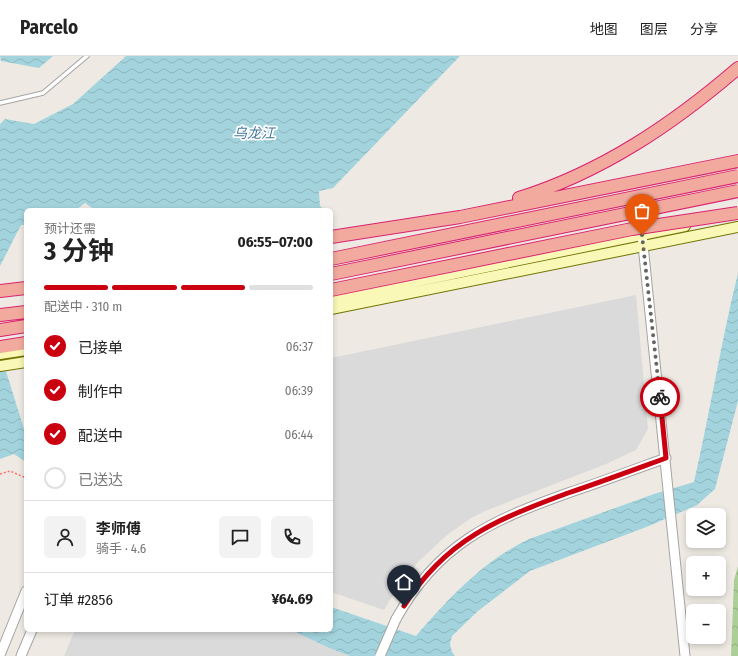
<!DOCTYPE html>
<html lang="zh">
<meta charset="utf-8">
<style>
:root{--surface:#fff;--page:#f2f2f2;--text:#222;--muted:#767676;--line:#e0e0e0;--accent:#ca0010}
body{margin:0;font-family:"Fira Sans Condensed","Noto Sans SC",sans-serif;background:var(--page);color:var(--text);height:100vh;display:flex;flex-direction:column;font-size:15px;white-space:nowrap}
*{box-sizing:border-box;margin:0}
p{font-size:13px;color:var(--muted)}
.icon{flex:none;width:22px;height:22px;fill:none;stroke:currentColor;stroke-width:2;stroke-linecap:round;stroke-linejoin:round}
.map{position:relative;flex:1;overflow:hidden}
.drawer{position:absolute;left:24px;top:152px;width:309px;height:424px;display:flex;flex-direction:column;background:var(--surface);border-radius:6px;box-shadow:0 2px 6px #0003}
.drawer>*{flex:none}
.buttons{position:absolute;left:686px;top:452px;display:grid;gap:8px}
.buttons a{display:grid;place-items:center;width:40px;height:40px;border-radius:6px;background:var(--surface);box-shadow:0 2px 6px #0003;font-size:20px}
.pin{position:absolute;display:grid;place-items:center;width:34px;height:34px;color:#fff;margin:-41px -17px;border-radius:50% 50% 50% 0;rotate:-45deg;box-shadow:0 0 4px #0007}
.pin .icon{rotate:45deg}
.courier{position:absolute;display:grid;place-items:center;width:40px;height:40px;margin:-20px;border:3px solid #ca0010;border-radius:50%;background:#fff;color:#222;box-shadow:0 1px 5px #0007}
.headline em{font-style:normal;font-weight:700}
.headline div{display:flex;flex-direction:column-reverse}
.headline{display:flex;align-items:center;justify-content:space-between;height:68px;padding:0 20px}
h1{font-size:26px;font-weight:700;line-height:30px}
.bar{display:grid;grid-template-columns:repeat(4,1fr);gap:6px 4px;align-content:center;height:48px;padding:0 20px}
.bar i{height:5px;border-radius:3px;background:var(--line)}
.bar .on{background:var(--accent)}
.bar p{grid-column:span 4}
.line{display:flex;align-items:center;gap:10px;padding:0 20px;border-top:1px solid var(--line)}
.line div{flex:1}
.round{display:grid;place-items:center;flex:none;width:42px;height:42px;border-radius:6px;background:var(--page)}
ol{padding:0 20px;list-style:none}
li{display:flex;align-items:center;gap:12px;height:44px}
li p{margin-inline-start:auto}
li .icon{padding:4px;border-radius:50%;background:var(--accent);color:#fff;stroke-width:4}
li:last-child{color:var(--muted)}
li i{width:22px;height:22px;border:2px solid var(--line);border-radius:50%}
header{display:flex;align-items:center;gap:24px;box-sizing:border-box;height:56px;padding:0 20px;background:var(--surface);border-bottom:1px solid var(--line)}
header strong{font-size:19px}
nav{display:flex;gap:22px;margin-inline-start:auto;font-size:14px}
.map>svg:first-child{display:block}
.residential{fill:#dbdada}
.forest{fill:url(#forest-crowns)}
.water{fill:url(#water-waves)}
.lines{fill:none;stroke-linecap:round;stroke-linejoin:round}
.service-casing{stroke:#a4a4a4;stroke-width:5.5}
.tertiary-casing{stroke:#a4a4a4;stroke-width:11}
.secondary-casing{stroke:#717404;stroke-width:12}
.trunk-casing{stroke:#da226f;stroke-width:14}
.path{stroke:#fb6b68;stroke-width:1.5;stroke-dasharray:2 2;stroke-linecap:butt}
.service{stroke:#fff;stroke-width:3.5}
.tertiary{stroke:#fff;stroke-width:9}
.secondary{stroke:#faf8b6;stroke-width:10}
.trunk{stroke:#f2aa9e;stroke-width:12}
.tertiary-bridge-casing{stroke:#a4a4a4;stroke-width:11;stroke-linecap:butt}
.trunk-bridge-casing{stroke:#da226f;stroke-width:14;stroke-linecap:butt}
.tertiary-bridge{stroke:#fff;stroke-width:9}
.trunk-bridge{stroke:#f2aa9e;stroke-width:12}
.done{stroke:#666562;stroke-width:4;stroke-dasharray:0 7.2}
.route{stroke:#ca0010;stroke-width:5}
.labels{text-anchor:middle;stroke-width:3.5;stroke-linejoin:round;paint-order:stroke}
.water-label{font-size:14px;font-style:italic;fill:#43789d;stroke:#fff}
</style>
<header>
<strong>Parcelo</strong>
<nav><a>地图</a><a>图层</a><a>分享</a></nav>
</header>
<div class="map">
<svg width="738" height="600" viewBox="0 0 738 600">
<defs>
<pattern id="forest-crowns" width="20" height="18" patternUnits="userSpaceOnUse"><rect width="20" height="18" fill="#acce97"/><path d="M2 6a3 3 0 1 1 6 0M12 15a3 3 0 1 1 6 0" fill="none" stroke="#94b082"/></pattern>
<pattern id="water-waves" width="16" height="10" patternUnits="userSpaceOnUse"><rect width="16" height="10" fill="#a3d4dd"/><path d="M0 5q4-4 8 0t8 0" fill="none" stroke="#8cb6bd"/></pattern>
</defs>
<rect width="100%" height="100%" fill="#eeeae3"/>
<!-- residential -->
<path class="residential" d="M636 239 648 373 636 394 606 408 485 455 471 462 447 479 418 506 400 528 384 554 331 536V302Z
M75 574H291L329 592 350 600H64Z"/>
<!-- forest -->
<path class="forest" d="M738 510V600H731L734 524Z"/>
<!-- water -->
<path class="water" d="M0 0H53L39 12 1 5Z
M126 0H460L333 132 319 135 320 150 324 154H95L85 147 76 154H26V169H21L0 210V68L5 63 34 68 73 48Z
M738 217V345L715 433 697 449 649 470 530 515 478 555 452 580 450 588 452 596 455 600H350L329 592 291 574H331V551L416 580C449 542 483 505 529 483L654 438 694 426C710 356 721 286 738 217Z
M0 296 24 373 26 375V406L14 398 0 403Z"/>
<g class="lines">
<!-- service casing -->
<g class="service-casing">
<path id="service" d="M0 47 43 37 87 0"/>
</g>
<!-- tertiary casing -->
<g class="tertiary-casing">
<path id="tertiary" d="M642 179 685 600
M396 563C438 488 490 465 568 437 601 426 633 414 666 402
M0 599 26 535
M21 600 32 574"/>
</g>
<!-- secondary casing -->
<g class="secondary-casing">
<path id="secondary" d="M331 243 685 170
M331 253 738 171
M0 298 26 294
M0 310 26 306"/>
</g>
<!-- trunk casing -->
<g class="trunk-casing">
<path id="trunk" d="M519 142C602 116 673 68 738 12
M331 181 460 161 738 105
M0 235 26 232
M0 259 26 256
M0 274 26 270
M0 291 26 287"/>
</g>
<!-- path -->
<path class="path" d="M0 418 10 415 26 422"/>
<!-- service -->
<use href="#service" class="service"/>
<!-- tertiary -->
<use href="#tertiary" class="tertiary"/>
<!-- secondary -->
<use href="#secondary" class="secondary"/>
<!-- trunk -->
<use href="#trunk" class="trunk"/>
<!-- tertiary-bridge casing -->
<g class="tertiary-bridge-casing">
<path id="tertiary-bridge" d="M380 600 396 563"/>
</g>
<!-- trunk-bridge casing -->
<g class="trunk-bridge-casing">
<path id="trunk-bridge" d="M331 203 738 120
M331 218 738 135
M331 234 632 173 738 157"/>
</g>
<!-- tertiary-bridge -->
<use href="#tertiary-bridge" class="tertiary-bridge"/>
<!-- trunk-bridge -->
<use href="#trunk-bridge" class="trunk-bridge"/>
</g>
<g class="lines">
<!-- done -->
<path class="done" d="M642 179 660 341"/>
<!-- route -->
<path class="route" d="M404 550C446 483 498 463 568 437 601 426 633 414 666 402L660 341"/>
</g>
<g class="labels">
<!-- water labels -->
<g class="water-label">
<text x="254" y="82">乌龙江</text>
</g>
</g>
</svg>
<div class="buttons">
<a><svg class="icon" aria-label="layers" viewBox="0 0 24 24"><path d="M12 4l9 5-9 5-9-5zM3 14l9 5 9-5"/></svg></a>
<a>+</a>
<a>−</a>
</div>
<div class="pin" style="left:642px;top:179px;background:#ea580c"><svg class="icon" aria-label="bag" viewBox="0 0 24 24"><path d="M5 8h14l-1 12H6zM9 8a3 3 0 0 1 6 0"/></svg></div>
<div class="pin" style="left:404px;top:550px;background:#1f2937"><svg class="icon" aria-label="home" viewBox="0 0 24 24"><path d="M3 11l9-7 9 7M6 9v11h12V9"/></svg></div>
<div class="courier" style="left:660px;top:341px"><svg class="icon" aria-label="bike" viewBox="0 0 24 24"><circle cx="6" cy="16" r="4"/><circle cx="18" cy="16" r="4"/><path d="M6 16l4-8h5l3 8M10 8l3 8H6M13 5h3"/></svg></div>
<section class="drawer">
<div class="headline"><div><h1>3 分钟</h1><p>预计还需</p></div><em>06:55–07:00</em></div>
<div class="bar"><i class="on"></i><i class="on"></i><i class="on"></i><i></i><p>配送中 · 310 m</p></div>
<ol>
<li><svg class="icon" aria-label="check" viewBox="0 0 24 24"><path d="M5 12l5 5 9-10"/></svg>已接单<p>06:37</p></li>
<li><svg class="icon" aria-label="check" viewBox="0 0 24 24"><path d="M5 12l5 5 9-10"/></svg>制作中<p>06:39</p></li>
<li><svg class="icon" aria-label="check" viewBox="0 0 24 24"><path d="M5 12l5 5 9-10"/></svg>配送中<p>06:44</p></li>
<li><i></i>已送达</li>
</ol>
<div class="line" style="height:72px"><a class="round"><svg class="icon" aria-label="person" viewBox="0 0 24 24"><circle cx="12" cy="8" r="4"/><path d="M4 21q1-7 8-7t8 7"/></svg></a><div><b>李师傅</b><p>骑手 · 4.6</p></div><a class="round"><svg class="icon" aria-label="chat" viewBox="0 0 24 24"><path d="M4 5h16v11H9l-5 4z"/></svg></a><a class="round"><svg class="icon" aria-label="phone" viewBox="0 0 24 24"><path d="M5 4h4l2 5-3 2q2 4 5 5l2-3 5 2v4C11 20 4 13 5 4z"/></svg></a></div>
<div class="line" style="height:52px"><div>订单 #2856</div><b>¥64.69</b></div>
</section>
</div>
